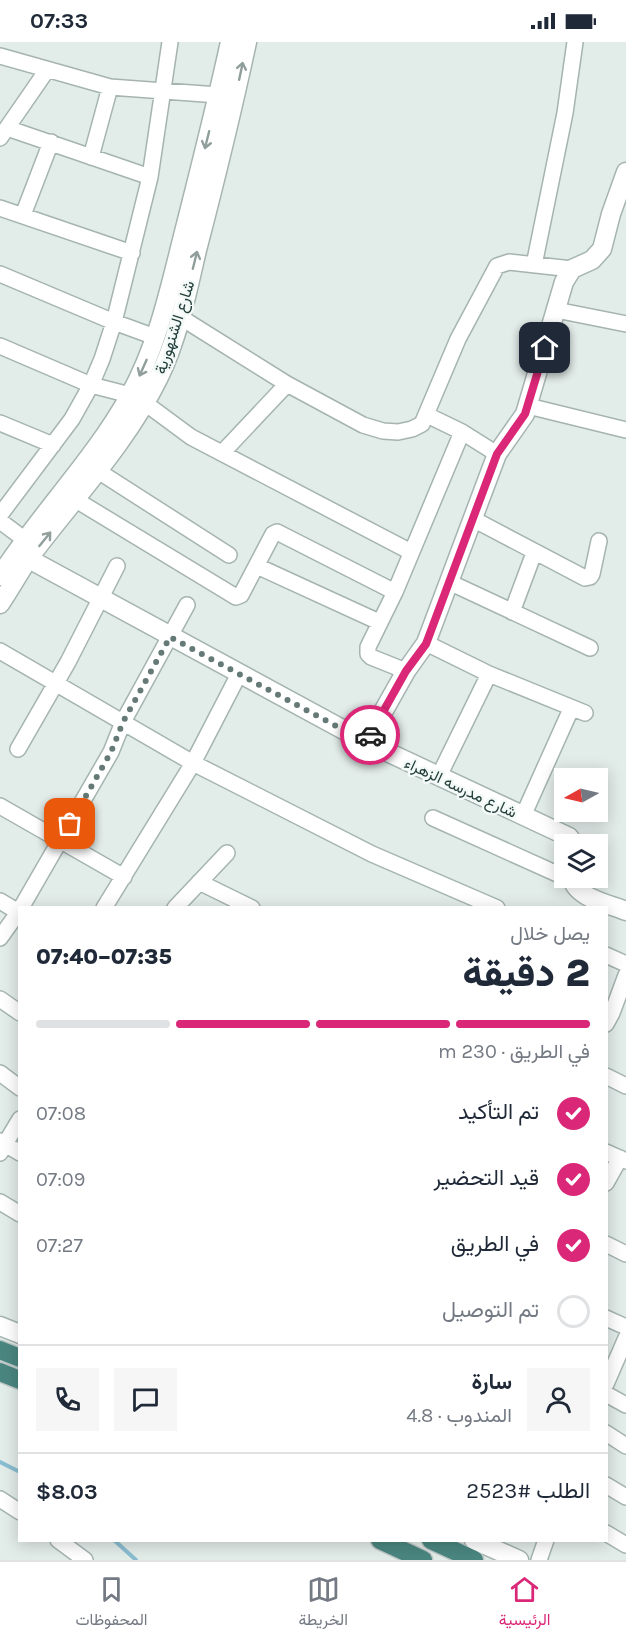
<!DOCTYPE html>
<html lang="ar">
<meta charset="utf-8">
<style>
:root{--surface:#fff;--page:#f6f6f7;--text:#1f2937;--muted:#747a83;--line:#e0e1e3;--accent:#db2777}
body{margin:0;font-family:Karla,Vazirmatn,sans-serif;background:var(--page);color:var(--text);direction:rtl;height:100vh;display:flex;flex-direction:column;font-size:22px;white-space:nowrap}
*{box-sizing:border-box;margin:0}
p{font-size:20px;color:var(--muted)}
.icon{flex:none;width:33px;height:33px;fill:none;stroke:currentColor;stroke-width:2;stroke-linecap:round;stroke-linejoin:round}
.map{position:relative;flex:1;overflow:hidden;direction:ltr}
.sheet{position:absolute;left:18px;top:864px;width:590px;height:636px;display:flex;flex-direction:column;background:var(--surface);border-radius:0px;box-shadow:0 3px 15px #0003;direction:rtl}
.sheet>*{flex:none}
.needle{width:39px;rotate:262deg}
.controls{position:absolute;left:554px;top:726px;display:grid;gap:12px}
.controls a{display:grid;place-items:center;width:54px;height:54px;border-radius:0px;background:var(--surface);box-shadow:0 3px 15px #0003;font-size:30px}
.pin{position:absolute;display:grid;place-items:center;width:51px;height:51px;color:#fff;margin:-26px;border-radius:12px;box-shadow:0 3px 9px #0006}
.courier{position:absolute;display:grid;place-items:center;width:60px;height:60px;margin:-30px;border:4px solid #db2777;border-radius:50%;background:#fff;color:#222;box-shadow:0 2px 8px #0007}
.overview em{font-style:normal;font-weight:800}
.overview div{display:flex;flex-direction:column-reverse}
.overview{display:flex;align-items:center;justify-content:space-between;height:102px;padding:0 18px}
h1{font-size:39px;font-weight:800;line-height:45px}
.bar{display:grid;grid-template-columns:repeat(4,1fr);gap:9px 6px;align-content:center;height:72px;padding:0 18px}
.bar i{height:8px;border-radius:4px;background:var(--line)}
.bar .active{background:var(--accent)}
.bar p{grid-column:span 4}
.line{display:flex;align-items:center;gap:15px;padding:0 18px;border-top:2px solid var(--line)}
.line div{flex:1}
.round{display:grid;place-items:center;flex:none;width:63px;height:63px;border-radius:0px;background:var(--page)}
ol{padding:0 18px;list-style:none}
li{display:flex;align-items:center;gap:18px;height:66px}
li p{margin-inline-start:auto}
li .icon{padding:6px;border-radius:50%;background:var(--accent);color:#fff;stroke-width:4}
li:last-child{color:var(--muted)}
li i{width:33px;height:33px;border:3px solid var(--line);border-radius:50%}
.status{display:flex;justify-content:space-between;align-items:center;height:42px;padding:0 30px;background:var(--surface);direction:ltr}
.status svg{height:16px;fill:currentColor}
.dock{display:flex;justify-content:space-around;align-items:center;height:84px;border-top:2px solid var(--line);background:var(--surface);font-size:16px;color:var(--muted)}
.dock a{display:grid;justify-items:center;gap:3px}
.dock .active{color:var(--accent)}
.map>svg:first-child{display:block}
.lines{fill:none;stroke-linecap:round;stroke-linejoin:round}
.stream{stroke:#8abdd1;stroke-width:4}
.minor-casing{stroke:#a5b4b1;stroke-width:18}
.tertiary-casing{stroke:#a5b4b1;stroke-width:21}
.trunk-casing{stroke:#c1c9c8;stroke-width:21}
.minor{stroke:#fff;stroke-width:15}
.tertiary{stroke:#fff;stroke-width:18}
.trunk{stroke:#4a8680;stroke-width:18}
.oneway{stroke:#909e9c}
.done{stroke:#657a77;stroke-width:6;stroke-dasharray:0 10.8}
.route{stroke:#db2777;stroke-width:8}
.labels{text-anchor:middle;stroke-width:5;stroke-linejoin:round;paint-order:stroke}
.street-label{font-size:16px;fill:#223d3a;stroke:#f3f9f6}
</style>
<div class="status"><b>07:33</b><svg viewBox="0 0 49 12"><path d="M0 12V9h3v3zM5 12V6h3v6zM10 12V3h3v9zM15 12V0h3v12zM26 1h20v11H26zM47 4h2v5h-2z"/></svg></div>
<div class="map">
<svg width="626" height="1518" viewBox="0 0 626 1518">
<rect width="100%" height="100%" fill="#e2ece9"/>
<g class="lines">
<!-- stream -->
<path class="stream" d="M0 1420 20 1430
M114 1498 136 1518"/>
<!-- minor casing -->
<g class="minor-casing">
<path id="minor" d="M0 14 110 45 218 53
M7 86 150 135
M0 96 47 28
M91 115 110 45
M0 166 132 211
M23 173 51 100
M534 223 565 71 575 0
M0 232 114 280 155 295
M556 268 626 282
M180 275 287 342 363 383 383 389 398 390 412 387 422 382 458 297 497 224 509 220 572 227
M0 304 91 343 130 353
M145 361 191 395 411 510
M528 364 626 388
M427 373 462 390 497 412
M0 381 53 403
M223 410 287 342
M98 429 229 513
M76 458 236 555 241 553 273 492 277 490 395 550
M0 473 72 377 91 343 102 317 114 280 150 135 170 0
M473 477 585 536 590 535 592 532 599 499
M0 479 24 497
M257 524 379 580
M449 540 590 606
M512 570 534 511
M426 601 489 632 439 734
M0 609 193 721 372 812 497 866
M406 629 371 615 368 612V605L395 550 462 390
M489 632 585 671
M18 707 68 620 117 524
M0 764 124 835
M523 774 571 667
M433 776 564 835
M199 840 252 866
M0 859 20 871
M21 866 111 710 123 680 187 563
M104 866 193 721 239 632
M175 866 227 811
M0 896 20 868
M606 913 626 922
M0 957 20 971
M606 982 612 971 626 933
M0 1031 20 1046
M606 1034 626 1044
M0 1099 5 1102 20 1077
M606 1110 626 1119
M0 1111 5 1102 20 1111
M606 1141 620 1116
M0 1160 20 1172
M606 1202 626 1212
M606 1276 626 1285
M606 1342 626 1296
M606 1352 626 1363
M606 1391 626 1404
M606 1443 626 1455
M0 1457 20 1470
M606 1491 626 1503
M58 1498 85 1518
M539 1518 546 1498"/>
</g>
<!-- tertiary casing -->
<g class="tertiary-casing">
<path id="tertiary" d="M29 517 366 700 569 795 574 802
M0 534C40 472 94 418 130 353 158 303 170 245 184 190 200 127 216 64 230 0
M0 562C10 547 19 531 29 516 73 457 126 402 159 335 178 296 187 251 197 208 215 139 232 70 247 0
M366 700 406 629 426 601 497 412 525 372 564 240 572 227 592 218 602 207 611 172 626 130
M572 836C576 856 609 862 626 869
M0 1284 20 1292
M474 1498 519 1518"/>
</g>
<!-- trunk casing -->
<g class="trunk-casing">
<path id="trunk" d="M0 1308 20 1316
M0 1330 20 1338
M380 1498 423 1518
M431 1498 474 1518"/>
</g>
<!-- minor -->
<use href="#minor" class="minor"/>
<!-- tertiary -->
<use href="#tertiary" class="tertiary"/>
<!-- trunk -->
<use href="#trunk" class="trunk"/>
</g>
<!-- one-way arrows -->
<defs><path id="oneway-shaft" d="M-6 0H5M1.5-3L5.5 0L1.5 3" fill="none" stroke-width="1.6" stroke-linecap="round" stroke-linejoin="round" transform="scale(1.5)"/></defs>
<g class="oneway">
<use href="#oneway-shaft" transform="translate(241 29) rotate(-78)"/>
<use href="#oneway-shaft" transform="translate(207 98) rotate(104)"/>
<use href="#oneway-shaft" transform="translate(195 218) rotate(-76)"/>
<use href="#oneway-shaft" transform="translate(143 326) rotate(114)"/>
<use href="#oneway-shaft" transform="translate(45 497) rotate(-51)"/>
</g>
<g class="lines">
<!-- done -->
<path class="done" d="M70 782 111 710 123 680 170 595 366 700 370 693"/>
<!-- route -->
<path class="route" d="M370 693 406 629 426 602 497 412 525 372 545 306"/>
</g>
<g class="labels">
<!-- street labels -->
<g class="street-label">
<text transform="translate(174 285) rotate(-72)" y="6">شارع الشنهورية</text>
<text transform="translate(461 745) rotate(25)" y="6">شارع مدرسه الزهراء</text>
</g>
</g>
</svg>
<div class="controls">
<a><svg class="needle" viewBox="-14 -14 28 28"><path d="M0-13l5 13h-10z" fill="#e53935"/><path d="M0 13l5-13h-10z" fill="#747a83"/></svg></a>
<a><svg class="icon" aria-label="layers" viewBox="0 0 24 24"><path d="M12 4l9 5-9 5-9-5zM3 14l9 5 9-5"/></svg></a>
</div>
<div class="pin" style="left:70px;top:782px;background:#ea580c"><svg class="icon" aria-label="bag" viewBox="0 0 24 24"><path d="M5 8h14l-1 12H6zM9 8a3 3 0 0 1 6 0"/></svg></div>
<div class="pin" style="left:545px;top:306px;background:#1f2937"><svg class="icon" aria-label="home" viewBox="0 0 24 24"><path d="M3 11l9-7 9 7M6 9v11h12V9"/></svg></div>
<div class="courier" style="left:370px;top:693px"><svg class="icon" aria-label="car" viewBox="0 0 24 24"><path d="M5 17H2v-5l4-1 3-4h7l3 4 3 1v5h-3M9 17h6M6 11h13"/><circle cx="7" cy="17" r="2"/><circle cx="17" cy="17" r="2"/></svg></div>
<section class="sheet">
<div class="overview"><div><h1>2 دقيقة</h1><p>يصل خلال</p></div><em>07:35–07:40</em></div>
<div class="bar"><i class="active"></i><i class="active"></i><i class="active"></i><i></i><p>في الطريق · 230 m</p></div>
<ol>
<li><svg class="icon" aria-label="check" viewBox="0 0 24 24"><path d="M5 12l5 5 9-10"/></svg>تم التأكيد<p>07:08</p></li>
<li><svg class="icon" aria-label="check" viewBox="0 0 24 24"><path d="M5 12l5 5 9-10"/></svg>قيد التحضير<p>07:09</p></li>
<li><svg class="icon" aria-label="check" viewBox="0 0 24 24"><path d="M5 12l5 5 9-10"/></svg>في الطريق<p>07:27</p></li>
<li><i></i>تم التوصيل</li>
</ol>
<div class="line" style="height:108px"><a class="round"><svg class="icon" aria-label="person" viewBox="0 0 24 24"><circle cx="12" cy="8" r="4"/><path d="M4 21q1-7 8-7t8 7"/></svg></a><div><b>سارة</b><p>المندوب · 4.8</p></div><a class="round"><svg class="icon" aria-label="chat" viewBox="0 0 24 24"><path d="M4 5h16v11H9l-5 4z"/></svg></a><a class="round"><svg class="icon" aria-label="phone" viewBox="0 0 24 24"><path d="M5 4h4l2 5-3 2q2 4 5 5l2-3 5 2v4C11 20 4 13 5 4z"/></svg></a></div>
<div class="line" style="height:78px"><div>الطلب #2523</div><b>$8.03</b></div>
</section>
</div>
<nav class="dock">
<a class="active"><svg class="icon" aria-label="home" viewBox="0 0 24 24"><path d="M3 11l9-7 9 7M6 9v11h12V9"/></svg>الرئيسية</a>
<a><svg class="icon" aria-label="map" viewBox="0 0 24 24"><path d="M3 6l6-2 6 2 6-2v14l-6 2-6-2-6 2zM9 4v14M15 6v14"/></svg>الخريطة</a>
<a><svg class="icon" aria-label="saved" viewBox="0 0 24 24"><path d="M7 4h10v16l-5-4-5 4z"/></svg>المحفوظات</a>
</nav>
